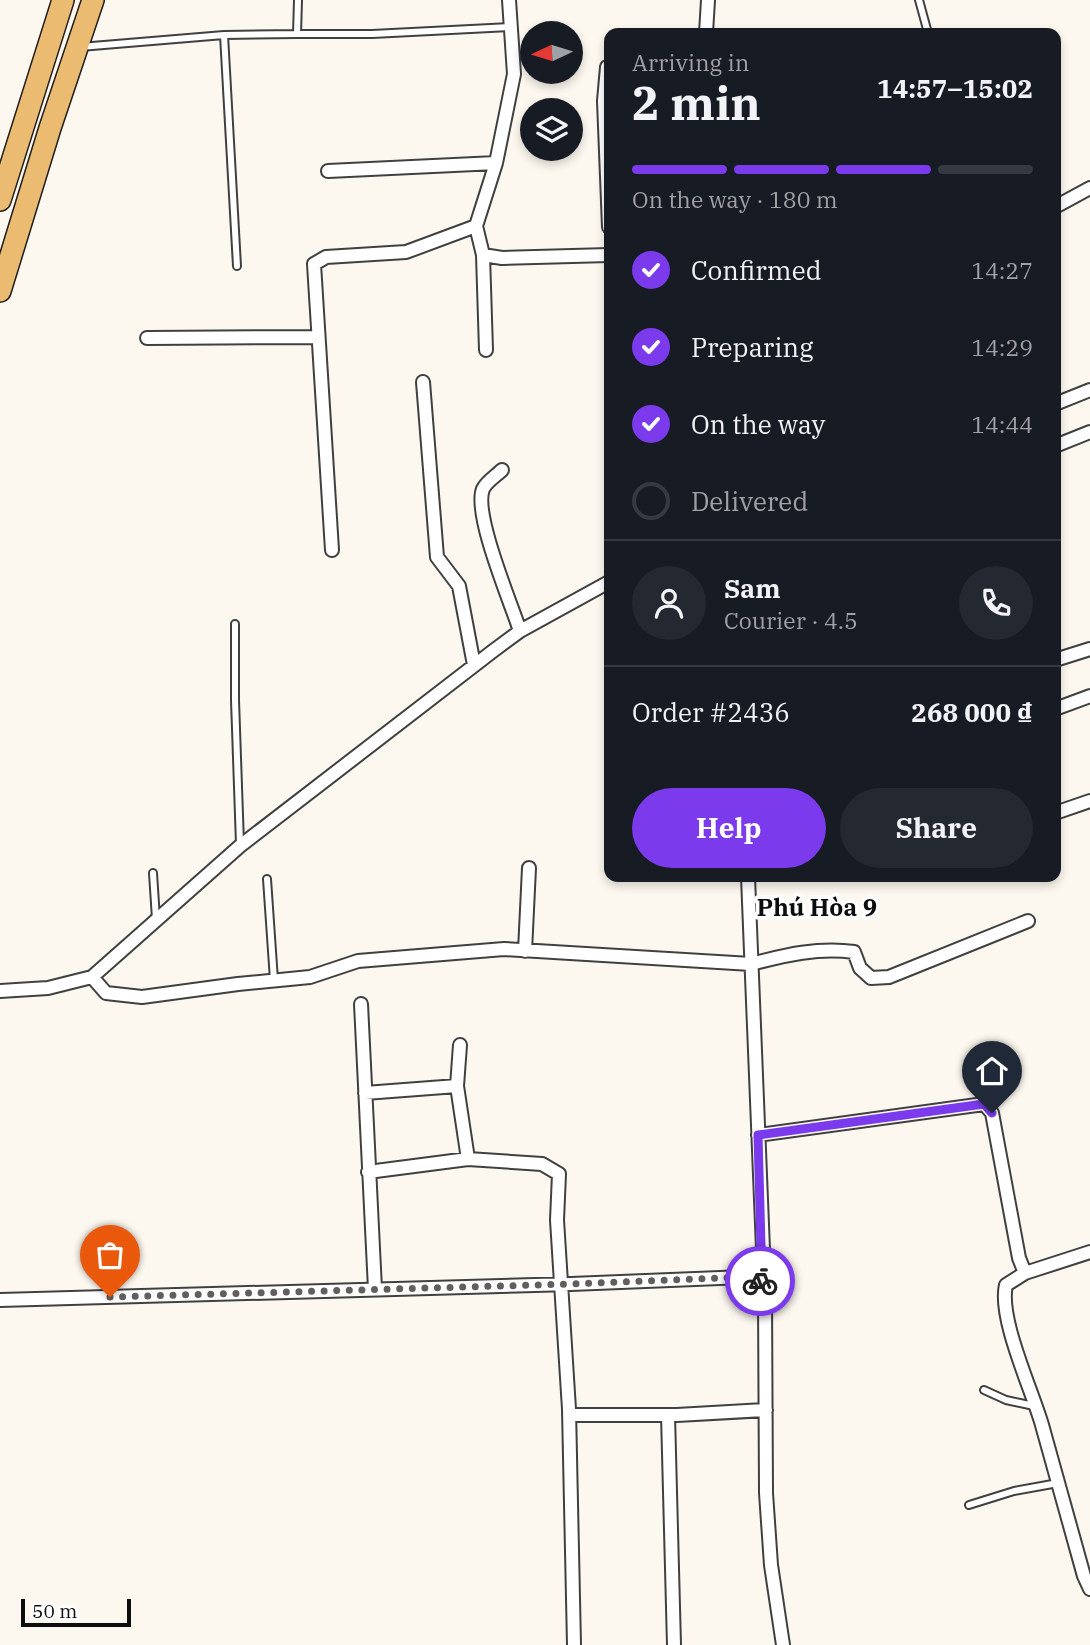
<!DOCTYPE html>
<meta charset="utf-8">
<style>
:root{--surface:#171b24;--page:#242831;--text:#f1f3f6;--muted:#9ea1a6;--line:#363941;--accent:#7c3aed}
body{margin:0;font-family:"IBM Plex Serif",serif;background:var(--page);color:var(--text);height:100vh;display:flex;flex-direction:column;font-size:26px;white-space:nowrap}
*{box-sizing:border-box;margin:0}
p{font-size:23px;color:var(--muted)}
.icon{flex:none;width:38px;height:38px;fill:none;stroke:currentColor;stroke-width:2;stroke-linecap:round;stroke-linejoin:round}
.map{position:relative;flex:1;overflow:hidden}
.side{position:absolute;left:604px;top:28px;width:457px;height:854px;display:flex;flex-direction:column;background:var(--surface);border-radius:14px;box-shadow:0 4px 10px #0003}
.side>*{flex:none}
.needle{width:46px;rotate:266deg}
.controls{position:absolute;left:520px;top:21px;display:grid;gap:14px}
.controls a{display:grid;place-items:center;width:63px;height:63px;border-radius:50%;background:var(--surface);box-shadow:0 4px 10px #0003;font-size:35px}
.scale{position:absolute;left:21px;bottom:18px;width:110px;box-sizing:border-box;padding-left:7px;border:4px solid #0d0d0d;border-top:0;font-size:19px;line-height:24px;white-space:nowrap;color:#0d0d0d;-webkit-text-stroke:5px #fff;paint-order:stroke}
.pin{position:absolute;display:grid;place-items:center;width:60px;height:60px;color:#fff;margin:-72px -30px;border-radius:50% 50% 50% 0;rotate:-45deg;box-shadow:0 0 7px #0007}
.pin .icon{rotate:45deg}
.courier{position:absolute;display:grid;place-items:center;width:70px;height:70px;margin:-35px;border:5px solid #7c3aed;border-radius:50%;background:#fff;color:#222;box-shadow:0 2px 9px #0007}
.head em{font-style:normal;font-weight:700}
.head div{display:flex;flex-direction:column-reverse}
.head{display:flex;align-items:center;justify-content:space-between;height:119px;padding:0 28px}
h1{font-size:46px;font-weight:700;line-height:52px}
.bar{display:grid;grid-template-columns:repeat(4,1fr);gap:10px 7px;align-content:center;height:84px;padding:0 28px}
.bar i{height:9px;border-radius:5px;background:var(--line)}
.bar .current{background:var(--accent)}
.bar p{grid-column:span 4}
.line{display:flex;align-items:center;gap:18px;padding:0 28px;border-top:2px solid var(--line)}
.line div{flex:1}
.round{display:grid;place-items:center;flex:none;width:74px;height:74px;border-radius:37px;background:var(--page)}
ol{padding:0 28px;list-style:none}
li{display:flex;align-items:center;gap:21px;height:77px}
li p{margin-inline-start:auto}
li .icon{padding:7px;border-radius:50%;background:var(--accent);color:#fff;stroke-width:4}
li:last-child{color:var(--muted)}
li i{width:38px;height:38px;border:4px solid var(--line);border-radius:50%}
.button{display:flex;gap:14px;margin-top:auto;padding:14px 28px}
.button a{flex:1;height:80px;border-radius:42px;background:var(--accent);color:#fff;font-size:28px;font-weight:700;line-height:80px;text-align:center}
.button a+a{background:var(--page);color:var(--text)}
.map>svg:first-child{display:block}
.lines{fill:none;stroke-linecap:round;stroke-linejoin:round}
.service-casing{stroke:#404040;stroke-width:10}
.minor-casing{stroke:#404040;stroke-width:16}
.primary-casing{stroke:#1e1e1e;stroke-width:24}
.service{stroke:#fff;stroke-width:6}
.minor{stroke:#fff;stroke-width:12}
.primary{stroke:#ebbb71;stroke-width:21}
.done{stroke:#615f5c;stroke-width:7;stroke-dasharray:0 12.6}
.route{stroke:#7c3aed;stroke-width:9}
.labels{text-anchor:middle;stroke-width:7;stroke-linejoin:round;paint-order:stroke}
.quarter-label{font-size:24px;font-weight:bold;fill:#0d0d0d;stroke:#fff}
</style>
<div class="map">
<svg width="1090" height="1645" viewBox="0 0 1090 1645">
<rect width="100%" height="100%" fill="#fdf8ef"/>
<g class="lines">
<!-- service casing -->
<g class="service-casing">
<path id="service" d="M919 0 928 33
M297 34H372L511 27
M224 35 237 266
M80 47 224 35 297 34 298 0
M235 624V700L240 844
M153 873 156 919
M267 879 274 980
M984 1390 1006 1400 1034 1406
M969 1505 1014 1491 1058 1483"/>
</g>
<!-- minor casing -->
<g class="minor-casing">
<path id="minor" d="M706 33 708 0
M607 67 604 101 609 227
M328 171 496 163
M1055 207 1090 188
M483 255 502 258 609 255
M147 338 318 337
M486 350 483 255 476 226 496 163 514 74 509 0
M423 382 437 557 459 586 474 665
M1055 404 1090 390
M1055 446 1090 432
M502 470C497 475 486 482 483 489 473 514 511 603 520 631
M332 550 314 264 326 257 406 252 476 226
M1055 660 1090 649
M1055 709 1090 696
M1055 813 1090 801
M748 877 765 1299 766 1493 771 1565 783 1645
M525 951 529 868
M92 977 106 993 142 997 238 984 310 977 358 961 504 949 751 964C785 955 819 947 854 952L860 968 871 978 889 977 1028 921
M0 991 48 988 92 977 240 846 493 651 520 631 609 582
M361 1004 375 1289
M457 1086 460 1045
M365 1093 457 1086 468 1159 368 1172
M758 1135 984 1104 992 1113 1019 1258 1025 1273
M468 1159 542 1164 559 1174 557 1220 569 1409 574 1645
M1090 1252 1025 1273 1006 1285C998 1318 1032 1390 1042 1425 1056 1475 1070 1525 1084 1576L1090 1589
M0 1300 571 1284 745 1277H756L762 1283
M569 1415H677L766 1410
M668 1415 674 1645"/>
</g>
<!-- primary casing -->
<g class="primary-casing">
<path id="primary" d="M0 200 63 0
M0 291 50 128 93 0"/>
</g>
<!-- service -->
<use href="#service" class="service"/>
<!-- minor -->
<use href="#minor" class="minor"/>
<!-- primary -->
<use href="#primary" class="primary"/>
</g>
<g class="lines">
<!-- done -->
<path class="done" d="M110 1297 571 1284 745 1277H757L760 1281"/>
<!-- route -->
<path class="route" d="M760 1281 762 1283 758 1135 984 1104 992 1113"/>
</g>
<g class="labels">
<!-- quarter labels -->
<g class="quarter-label">
<text x="817" y="916">Phú Hòa 9</text>
</g>
</g>
</svg>
<div class="controls">
<a><svg class="needle" viewBox="-14 -14 28 28"><path d="M0-13l5 13h-10z" fill="#e53935"/><path d="M0 13l5-13h-10z" fill="#9ea1a6"/></svg></a>
<a><svg class="icon" aria-label="layers" viewBox="0 0 24 24"><path d="M12 4l9 5-9 5-9-5zM3 14l9 5 9-5"/></svg></a>
</div>
<div class="scale">50 m</div>
<div class="pin" style="left:110px;top:1297px;background:#ea580c"><svg class="icon" aria-label="bag" viewBox="0 0 24 24"><path d="M5 8h14l-1 12H6zM9 8a3 3 0 0 1 6 0"/></svg></div>
<div class="pin" style="left:992px;top:1113px;background:#1f2937"><svg class="icon" aria-label="home" viewBox="0 0 24 24"><path d="M3 11l9-7 9 7M6 9v11h12V9"/></svg></div>
<div class="courier" style="left:760px;top:1281px"><svg class="icon" aria-label="bike" viewBox="0 0 24 24"><circle cx="6" cy="16" r="4"/><circle cx="18" cy="16" r="4"/><path d="M6 16l4-8h5l3 8M10 8l3 8H6M13 5h3"/></svg></div>
<section class="side">
<div class="head"><div><h1>2 min</h1><p>Arriving in</p></div><em>14:57–15:02</em></div>
<div class="bar"><i class="current"></i><i class="current"></i><i class="current"></i><i></i><p>On the way · 180 m</p></div>
<ol>
<li><svg class="icon" aria-label="check" viewBox="0 0 24 24"><path d="M5 12l5 5 9-10"/></svg>Confirmed<p>14:27</p></li>
<li><svg class="icon" aria-label="check" viewBox="0 0 24 24"><path d="M5 12l5 5 9-10"/></svg>Preparing<p>14:29</p></li>
<li><svg class="icon" aria-label="check" viewBox="0 0 24 24"><path d="M5 12l5 5 9-10"/></svg>On the way<p>14:44</p></li>
<li><i></i>Delivered</li>
</ol>
<div class="line" style="height:126px"><a class="round"><svg class="icon" aria-label="person" viewBox="0 0 24 24"><circle cx="12" cy="8" r="4"/><path d="M4 21q1-7 8-7t8 7"/></svg></a><div><b>Sam</b><p>Courier · 4.5</p></div><a class="round"><svg class="icon" aria-label="phone" viewBox="0 0 24 24"><path d="M5 4h4l2 5-3 2q2 4 5 5l2-3 5 2v4C11 20 4 13 5 4z"/></svg></a></div>
<div class="line" style="height:91px"><div>Order #2436</div><b>268 000 ₫</b></div>
<div class="button"><a>Help</a><a>Share</a></div>
</section>
</div>
